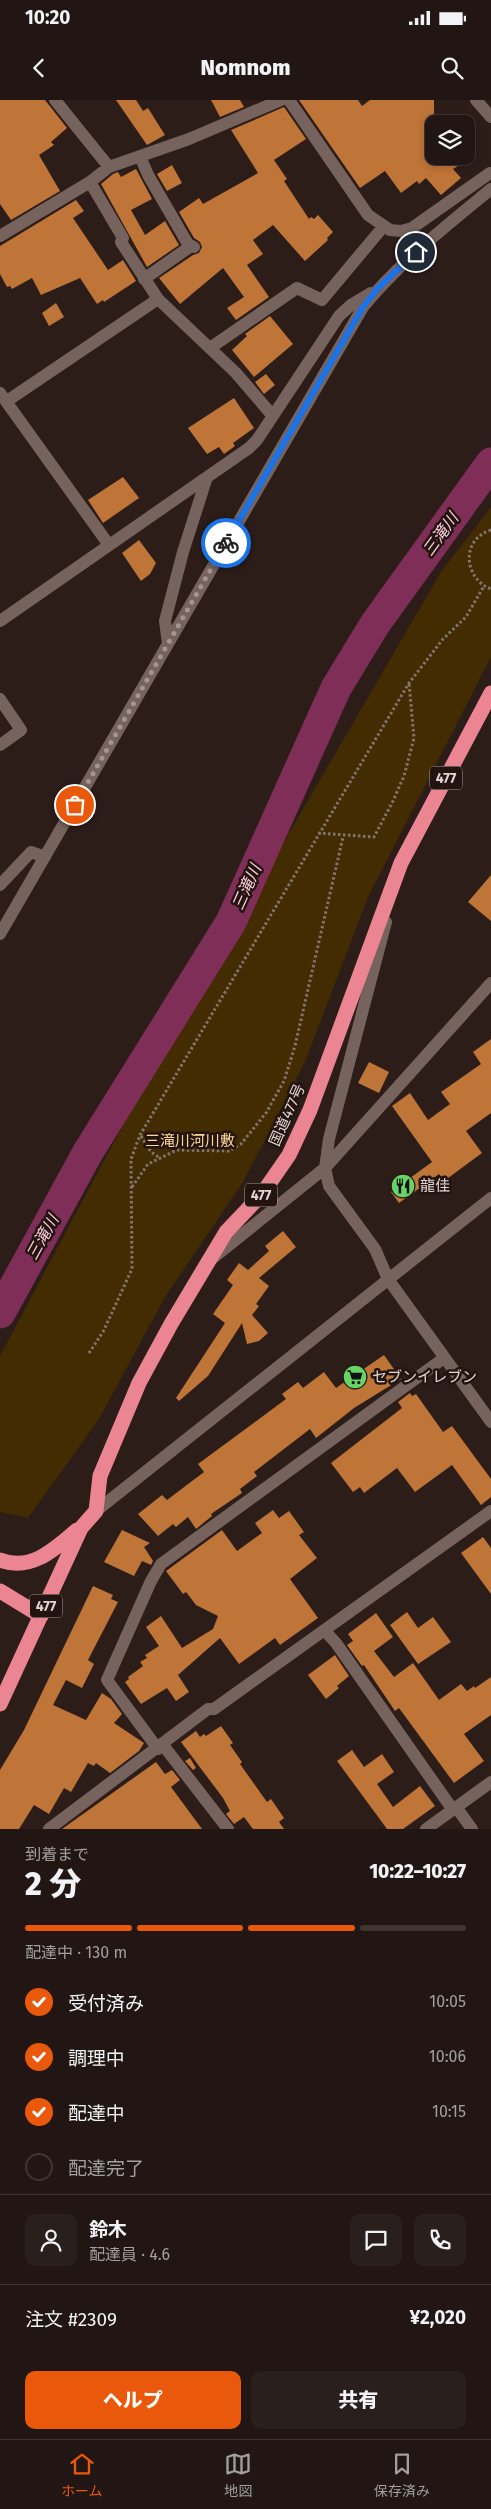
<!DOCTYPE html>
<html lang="ja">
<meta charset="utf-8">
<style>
:root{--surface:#211613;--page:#291f1c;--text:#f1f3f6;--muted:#a29fa0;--line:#3e3533;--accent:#ea580c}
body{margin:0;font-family:"Fira Sans","Noto Sans JP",sans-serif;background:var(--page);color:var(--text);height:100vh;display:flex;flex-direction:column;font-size:19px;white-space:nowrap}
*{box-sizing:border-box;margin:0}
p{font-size:16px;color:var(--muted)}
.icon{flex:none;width:28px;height:28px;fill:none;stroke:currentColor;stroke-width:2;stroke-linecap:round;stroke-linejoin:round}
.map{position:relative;height:1729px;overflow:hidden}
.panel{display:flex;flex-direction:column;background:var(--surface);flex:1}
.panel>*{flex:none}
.buttons{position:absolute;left:425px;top:15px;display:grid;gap:10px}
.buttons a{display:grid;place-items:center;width:50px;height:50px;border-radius:10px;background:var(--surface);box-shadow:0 2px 8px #0003,0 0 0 1px var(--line);font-size:25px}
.pin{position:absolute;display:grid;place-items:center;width:42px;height:42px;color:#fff;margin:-21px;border:2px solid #fff;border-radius:50%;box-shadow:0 1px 5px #0007}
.courier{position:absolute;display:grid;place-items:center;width:50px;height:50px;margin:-25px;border:4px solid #1a73e8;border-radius:50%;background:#fff;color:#222;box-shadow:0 1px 6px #0007}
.summary em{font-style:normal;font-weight:800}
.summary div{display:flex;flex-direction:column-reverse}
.summary{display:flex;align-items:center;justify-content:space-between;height:85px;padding:0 25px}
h1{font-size:32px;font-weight:800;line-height:38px}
.bar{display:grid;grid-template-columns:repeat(4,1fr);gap:8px 5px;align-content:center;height:60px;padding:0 25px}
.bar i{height:6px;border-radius:4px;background:var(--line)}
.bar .current{background:var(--accent)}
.bar p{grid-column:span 4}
.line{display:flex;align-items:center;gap:12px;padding:0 25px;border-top:1px solid var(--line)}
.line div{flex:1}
.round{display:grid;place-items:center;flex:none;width:52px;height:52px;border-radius:10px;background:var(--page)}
ol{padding:0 25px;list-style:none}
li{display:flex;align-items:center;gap:15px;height:55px}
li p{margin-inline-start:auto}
li .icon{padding:5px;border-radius:50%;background:var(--accent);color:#fff;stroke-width:4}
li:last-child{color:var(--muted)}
li i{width:28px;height:28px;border:2px solid var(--line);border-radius:50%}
.button{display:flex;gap:10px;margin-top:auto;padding:10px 25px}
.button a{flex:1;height:58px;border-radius:10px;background:var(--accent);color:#fff;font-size:20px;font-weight:800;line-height:58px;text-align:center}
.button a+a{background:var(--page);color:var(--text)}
.status{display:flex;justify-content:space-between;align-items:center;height:35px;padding:0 25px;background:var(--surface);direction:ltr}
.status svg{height:14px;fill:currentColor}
header{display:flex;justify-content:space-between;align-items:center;height:65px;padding:0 25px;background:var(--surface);font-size:22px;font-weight:800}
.dock{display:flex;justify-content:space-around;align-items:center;height:70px;border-top:1px solid var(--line);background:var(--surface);font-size:14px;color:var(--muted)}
.dock a{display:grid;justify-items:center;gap:2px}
.dock .current{color:var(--accent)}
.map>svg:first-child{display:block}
.green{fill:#432c01}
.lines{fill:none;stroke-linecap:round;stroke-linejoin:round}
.river{stroke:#7e2e57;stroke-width:31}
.building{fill:#bf7438}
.path{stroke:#827571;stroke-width:3;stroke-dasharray:2.5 2.5;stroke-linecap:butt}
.minor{stroke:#76635e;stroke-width:12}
.highway{stroke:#eb8591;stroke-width:15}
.done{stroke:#a29592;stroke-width:5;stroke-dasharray:0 9}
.route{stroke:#1a73e8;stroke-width:6}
.labels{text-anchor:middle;stroke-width:5;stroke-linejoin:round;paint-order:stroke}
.shield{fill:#231410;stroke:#a89c98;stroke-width:1}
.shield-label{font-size:14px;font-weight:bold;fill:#e1d6d3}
.street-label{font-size:15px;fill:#e1d6d3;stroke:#231410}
.park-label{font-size:15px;fill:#fcd597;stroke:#231410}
.poi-label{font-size:15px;fill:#e1d6d3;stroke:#231410;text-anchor:start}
.water-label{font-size:16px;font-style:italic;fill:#fecee2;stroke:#231410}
</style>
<div class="status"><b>10:20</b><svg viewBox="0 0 49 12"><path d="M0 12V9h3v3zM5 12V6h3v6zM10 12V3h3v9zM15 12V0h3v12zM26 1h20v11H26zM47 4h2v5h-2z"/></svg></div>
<header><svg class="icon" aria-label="back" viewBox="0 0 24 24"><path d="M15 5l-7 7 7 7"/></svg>Nomnom<svg class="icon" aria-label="search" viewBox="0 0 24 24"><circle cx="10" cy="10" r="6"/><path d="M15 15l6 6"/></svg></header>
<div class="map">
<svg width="491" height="1729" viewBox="0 0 491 1729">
<rect width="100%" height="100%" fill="#2c1d19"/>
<!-- green -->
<path class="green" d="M491 407V557L368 797 305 962 243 1082 165 1197 99 1319 28 1418 0 1412V1256L132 1008 282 745 441 472Z"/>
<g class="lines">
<!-- river -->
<path class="river" d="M0 1213 88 1052 231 822 336 588 375 524 491 363"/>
</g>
<!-- building -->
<path class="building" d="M0 0H45L67 28 51 42 54 45 39 55 60 91 11 120 0 104Z
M116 0H136L143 11 148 8 165 35 147 45Z
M211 0H240L244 7 220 17Z
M299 0H358L362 6 370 0H434V56H474L453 69 461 78 441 95 426 78 419 84 417 81 401 93 385 71 360 88Z
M284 7 306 39 274 60 287 79 284 81 309 119 311 117 314 119 318 115 333 132 327 138 328 140 305 161 273 125 253 140 263 154 247 165 269 197 236 220 227 208 244 197 223 168 180 204 159 178 193 155 199 153 202 147 200 142 194 138 179 112 199 98 203 104 258 73 231 30Z
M172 65 182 83 167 91 157 74Z
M136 69 152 99 131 110 145 135 165 121 179 145 147 167 101 84 113 74 118 72 121 77Z
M76 100 84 111 73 118 108 170 123 160 136 181 104 202 103 200 97 204 80 178 41 195 32 178 12 189 10 186 7 187 0 174V146Z
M56 203 64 217 49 226 42 213Z
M270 216 293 244 254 277 232 250 247 236 245 234Z
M266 274 275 285 264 294 255 282Z
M234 298 254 328 233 343 235 346 224 354 219 347 207 354 188 328Z
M123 377 139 398 103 423 88 400Z
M139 440 156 463 150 474 141 481 122 453Z
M491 775V821L468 802Z
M491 939V1013L466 1031 482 1053 444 1081 439 1074 399 1103 391 1092 432 1062 392 1006 410 993 428 1020 450 1004 441 992 481 964 473 952Z
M369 962 389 972 379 993 358 983Z
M283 1131 296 1147 259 1178 269 1186 256 1204 259 1206 252 1215 268 1233 259 1241 247 1244 242 1223 208 1276 179 1301 176 1298 225 1223 213 1214 233 1185 227 1180 239 1163 248 1170 269 1151 265 1146Z
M384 1255 401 1279 354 1308 316 1338 310 1329 254 1372 257 1376 240 1389 242 1393 211 1414 212 1416 196 1429 188 1417 176 1427 173 1424 158 1436 138 1414 162 1395 167 1400 204 1372 198 1364 286 1299 282 1294 298 1282 303 1288 324 1272 336 1288Z
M410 1293 412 1296 416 1294 443 1332 452 1326 491 1379V1397L481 1405 452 1365 415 1392 397 1368 364 1393 360 1387 353 1392 331 1363 402 1308 398 1302Z
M273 1410 279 1418 289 1411 304 1432 299 1435 317 1458 290 1479 318 1518 280 1545 275 1538 239 1564 220 1538 178 1575 189 1592 176 1601 167 1588 141 1604 125 1582 129 1579 128 1577 143 1566 140 1562 147 1558 145 1555 159 1546 146 1527 161 1516 182 1548 213 1529 218 1516 196 1505 186 1492 183 1494 166 1471 222 1430 237 1451 262 1433 255 1423Z
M122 1430 150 1443 144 1447 153 1461 151 1465 142 1461 134 1476 104 1462Z
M483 1437 491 1448V1494L461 1453Z
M93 1486 113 1495 111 1499 118 1502 88 1560 94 1564 82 1588 66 1580 53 1605 86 1620 102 1593 111 1599 122 1614 114 1623 144 1643 139 1651 110 1673 96 1663 94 1666 88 1663 71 1692 64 1688 49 1714 34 1705 19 1729H0V1670L24 1630Z
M407 1512 418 1528 433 1517 451 1542 418 1564 390 1525Z
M376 1513 393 1537 374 1551 394 1577 413 1563 439 1600 461 1584 467 1591 474 1586 475 1588 491 1577V1615L464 1634 484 1661 454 1683 399 1608 395 1611 364 1565 362 1566 347 1545 353 1541 348 1534Z
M335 1555 349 1576 337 1586 339 1588 326 1599 308 1575Z
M221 1626 233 1643 230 1645 242 1662 240 1664 267 1702 271 1699 284 1718 279 1722 284 1729H253L244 1717 234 1724 226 1714 230 1711 223 1698 181 1642 196 1631 200 1637 204 1634 206 1636Z
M352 1650 364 1667 382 1654 394 1672 377 1684 393 1707 420 1686 435 1706 403 1729H387L337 1661Z
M190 1658 196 1668 193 1670 185 1661Z
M156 1662 165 1674 172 1670 180 1680 171 1687 202 1729H62Z"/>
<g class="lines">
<!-- path -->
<path class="path" d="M491 430C461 439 463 478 491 489
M318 733 374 737 393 701 404 676 414 638 409 583
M141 1036 151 1052 160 1058
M132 1087 148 1064 177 1050 229 1051 241 1044 266 1013 284 981 295 946 343 737
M89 1253 103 1232 132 1169 131 1059 140 1035 409 583 443 539 466 517 484 486"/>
<!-- minor -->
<path class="minor" d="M55 0 109 67
M289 0 368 115 390 130 401 131 412 128 490 73
M476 0 491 17
M140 56 148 75 188 144 194 147
M90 82 123 138 121 142 158 199 236 273 272 315
M0 136 90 82 109 67 189 39 281 0
M144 179 191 146
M210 248 297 188 322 200 383 127
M0 293 109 445
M7 301 158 199
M0 521 249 348 257 340 339 216 351 205 371 193
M168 544 165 521 183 452 207 377
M0 599 21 630 0 645
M0 785 31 752 45 757
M386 822 329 1039 325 1068 329 1086 375 1149 388 1179 491 1322
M0 834 363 207C400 162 446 126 491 89
M213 1158 325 1068 491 883
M96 1411 491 1098
M324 1530 336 1543 453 1710
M163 1645 228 1729
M158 1649 107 1580 151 1481 161 1464 444 1258
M456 1707 472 1729
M49 1729 208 1609H214L491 1411
M426 1729 491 1682"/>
<!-- highway -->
<path class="highway" d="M0 1460C31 1472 55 1449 77 1430
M0 1491 41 1516
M0 1604 81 1428 96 1411 100 1376 139 1283 171 1224 226 1132 262 1094 289 1055 310 1010 401 763 491 593"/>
</g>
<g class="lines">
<!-- done -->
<path class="done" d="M75 705 226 443"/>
<!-- route -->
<path class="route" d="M226 443 363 207 377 189 416 152"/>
</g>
<!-- icons -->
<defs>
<g id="restaurant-disc" transform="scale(1.25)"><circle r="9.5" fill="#66d466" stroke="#231410"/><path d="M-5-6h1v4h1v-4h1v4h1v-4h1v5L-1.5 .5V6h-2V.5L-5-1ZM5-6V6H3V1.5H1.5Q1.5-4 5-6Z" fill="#111"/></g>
<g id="supermarket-disc" transform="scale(1.25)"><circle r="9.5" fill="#66d466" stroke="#231410"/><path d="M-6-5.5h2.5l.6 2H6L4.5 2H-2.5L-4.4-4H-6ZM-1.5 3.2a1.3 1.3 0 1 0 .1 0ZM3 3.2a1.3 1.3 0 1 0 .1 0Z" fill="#111"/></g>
</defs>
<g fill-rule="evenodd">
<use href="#restaurant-disc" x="403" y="1086"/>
<use href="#supermarket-disc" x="355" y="1277"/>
</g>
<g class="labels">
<!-- shield labels -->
<g class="shield">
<rect x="430" y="666.5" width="32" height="23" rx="4"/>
<rect x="245" y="1083.5" width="32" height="23" rx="4"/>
<rect x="30" y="1494.5" width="32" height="23" rx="4"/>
</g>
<g class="shield-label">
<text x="446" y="683">477</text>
<text x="261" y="1100">477</text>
<text x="46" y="1511">477</text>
</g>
<!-- street labels -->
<g class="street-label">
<text transform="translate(287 1015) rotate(-66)" y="5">国道477号</text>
</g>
<!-- park labels -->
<g class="park-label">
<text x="190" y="1046">三滝川河川敷</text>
</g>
<!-- poi labels -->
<g class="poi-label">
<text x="420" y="1091">龍佳</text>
<text x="372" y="1282">セブンイレブン</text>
</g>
<!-- water labels -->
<g class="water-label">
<text transform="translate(440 434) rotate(-54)" y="6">三滝川</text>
<text transform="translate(246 787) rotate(-66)" y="6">三滝川</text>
<text transform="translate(42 1137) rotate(-61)" y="6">三滝川</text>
</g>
</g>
</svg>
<div class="buttons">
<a><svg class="icon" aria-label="layers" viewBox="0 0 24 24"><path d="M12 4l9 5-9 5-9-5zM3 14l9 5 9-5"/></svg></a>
</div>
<div class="pin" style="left:75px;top:705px;background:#ea580c"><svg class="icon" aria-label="bag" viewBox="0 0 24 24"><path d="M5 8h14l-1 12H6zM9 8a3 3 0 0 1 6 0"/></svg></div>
<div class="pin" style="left:416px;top:152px;background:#1f2937"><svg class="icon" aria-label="home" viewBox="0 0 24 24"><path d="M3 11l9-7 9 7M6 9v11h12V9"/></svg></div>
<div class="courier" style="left:226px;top:443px"><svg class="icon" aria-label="bike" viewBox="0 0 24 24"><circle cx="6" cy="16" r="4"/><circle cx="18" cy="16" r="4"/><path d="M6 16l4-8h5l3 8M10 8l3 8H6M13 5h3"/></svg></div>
</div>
<section class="panel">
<div class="summary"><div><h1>2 分</h1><p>到着まで</p></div><em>10:22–10:27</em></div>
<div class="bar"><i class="current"></i><i class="current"></i><i class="current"></i><i></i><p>配達中 · 130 m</p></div>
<ol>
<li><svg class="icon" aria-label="check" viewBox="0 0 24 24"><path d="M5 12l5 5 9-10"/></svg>受付済み<p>10:05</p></li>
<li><svg class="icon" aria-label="check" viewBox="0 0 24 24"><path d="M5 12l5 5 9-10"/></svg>調理中<p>10:06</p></li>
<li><svg class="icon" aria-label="check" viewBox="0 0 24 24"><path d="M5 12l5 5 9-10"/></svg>配達中<p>10:15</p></li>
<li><i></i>配達完了</li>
</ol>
<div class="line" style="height:90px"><a class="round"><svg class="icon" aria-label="person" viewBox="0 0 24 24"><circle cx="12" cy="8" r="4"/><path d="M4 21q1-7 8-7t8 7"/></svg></a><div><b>鈴木</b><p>配達員 · 4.6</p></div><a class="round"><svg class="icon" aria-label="chat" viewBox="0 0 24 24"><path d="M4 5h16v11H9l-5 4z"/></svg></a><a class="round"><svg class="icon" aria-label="phone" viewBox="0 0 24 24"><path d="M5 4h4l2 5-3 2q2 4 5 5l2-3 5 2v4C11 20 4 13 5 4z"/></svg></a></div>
<div class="line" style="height:65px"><div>注文 #2309</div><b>¥2,020</b></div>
<div class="button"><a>ヘルプ</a><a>共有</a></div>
</section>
<nav class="dock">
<a class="current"><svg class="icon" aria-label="home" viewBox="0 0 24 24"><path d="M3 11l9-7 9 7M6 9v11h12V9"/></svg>ホーム</a>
<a><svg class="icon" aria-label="map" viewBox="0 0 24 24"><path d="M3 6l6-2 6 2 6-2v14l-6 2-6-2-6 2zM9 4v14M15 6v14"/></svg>地図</a>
<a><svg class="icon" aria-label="saved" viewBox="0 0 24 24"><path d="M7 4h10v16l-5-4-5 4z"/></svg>保存済み</a>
</nav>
